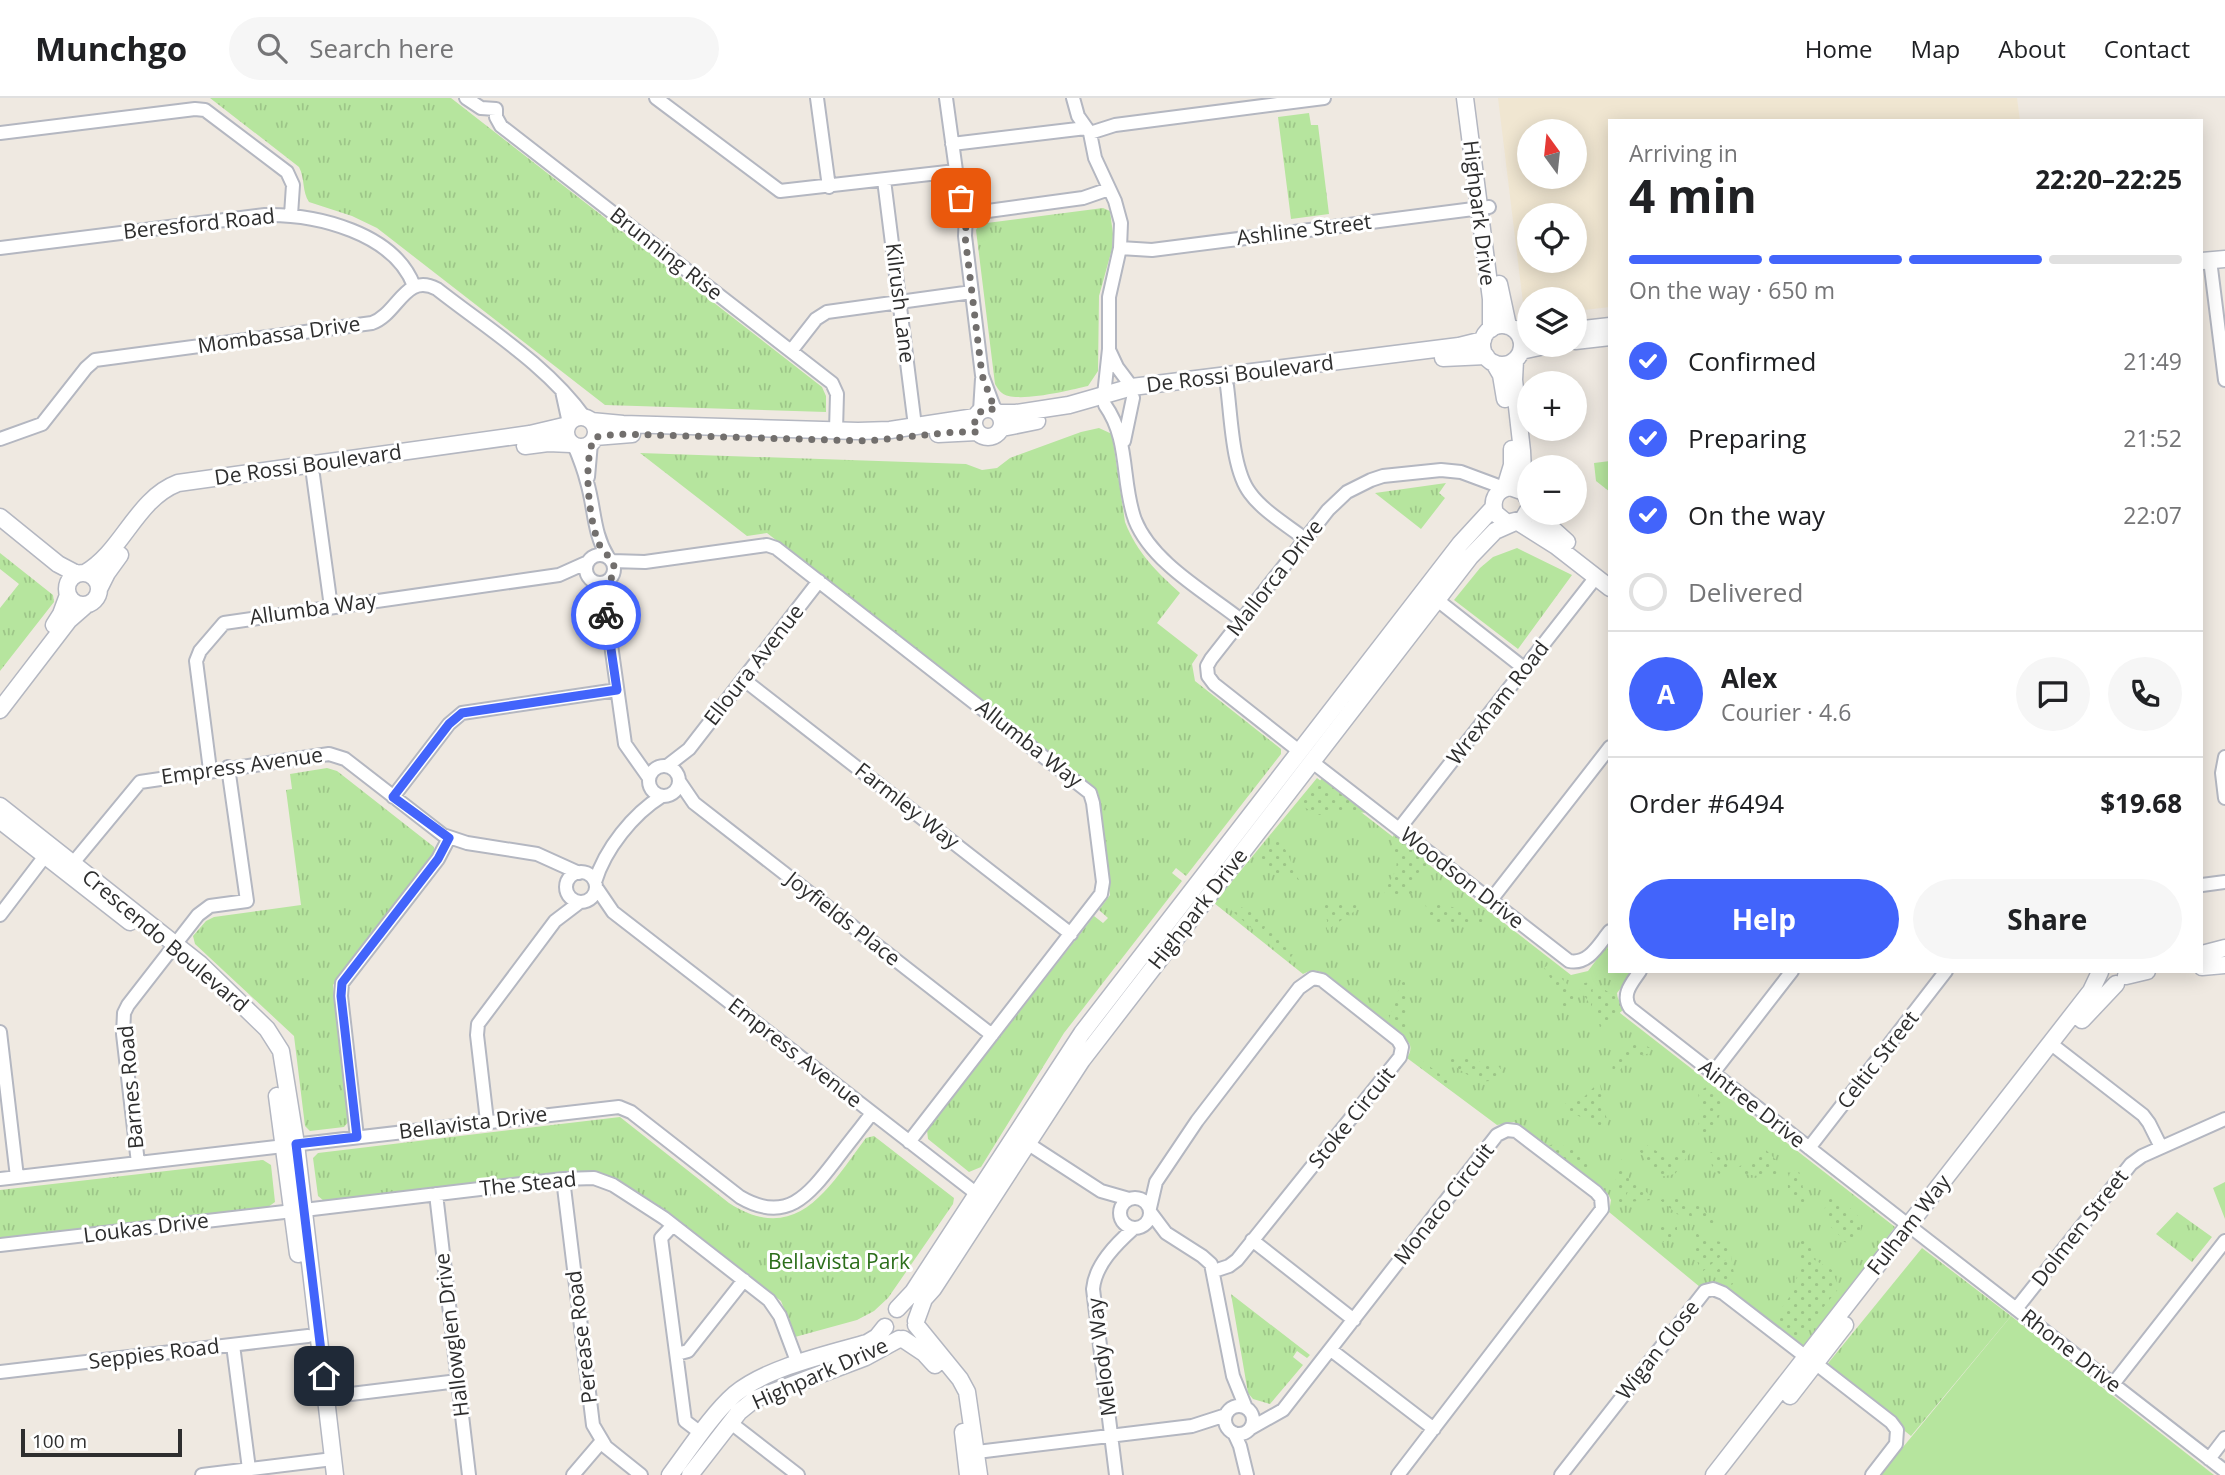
<!DOCTYPE html>
<meta charset="utf-8">
<style>
:root{--surface:#fff;--page:#f6f6f6;--text:#202124;--muted:#757577;--line:#e0e0e0;--accent:#4264fb}
body{margin:0;font-family:"Open Sans",sans-serif;background:var(--page);color:var(--text);height:100vh;display:flex;flex-direction:column;font-size:26px;white-space:nowrap}
*{box-sizing:border-box;margin:0}
p{font-size:23px;color:var(--muted)}
.icon{flex:none;width:38px;height:38px;fill:none;stroke:currentColor;stroke-width:2;stroke-linecap:round;stroke-linejoin:round}
.map{position:relative;flex:1;overflow:hidden}
.details{position:absolute;left:1608px;top:21px;width:595px;height:854px;display:flex;flex-direction:column;background:var(--surface);border-radius:0px;box-shadow:0 4px 18px #0003}
.details>*{flex:none}
.needle{width:46px;rotate:345deg}
.buttons{position:absolute;left:1517px;top:21px;display:grid;gap:14px}
.buttons a{display:grid;place-items:center;width:70px;height:70px;border-radius:50%;background:var(--surface);box-shadow:0 4px 18px #0003;font-size:35px}
.scale{position:absolute;left:21px;bottom:18px;width:161px;box-sizing:border-box;padding-left:7px;border:4px solid #2e2e2e;border-top:0;font-size:19px;line-height:24px;white-space:nowrap;color:#2e2e2e;-webkit-text-stroke:5px #fff;paint-order:stroke}
.pin{position:absolute;display:grid;place-items:center;width:60px;height:60px;color:#fff;margin:-30px;border-radius:14px;box-shadow:0 4px 10px #0006}
.courier{position:absolute;display:grid;place-items:center;width:70px;height:70px;margin:-35px;border:5px solid #4264fb;border-radius:50%;background:#fff;color:#222;box-shadow:0 2px 9px #0007}
.overview em{font-style:normal;font-weight:700}
.overview div{display:flex;flex-direction:column-reverse}
.overview{display:flex;align-items:center;justify-content:space-between;height:119px;padding:0 21px}
h1{font-size:46px;font-weight:700;line-height:52px}
.bar{display:grid;grid-template-columns:repeat(4,1fr);gap:10px 7px;align-content:center;height:84px;padding:0 21px}
.bar i{height:9px;border-radius:5px;background:var(--line)}
.bar .active{background:var(--accent)}
.bar p{grid-column:span 4}
.line{display:flex;align-items:center;gap:18px;padding:0 21px;border-top:2px solid var(--line)}
.line div{flex:1}
.round{display:grid;place-items:center;flex:none;width:74px;height:74px;border-radius:37px;background:var(--page)}
ol{padding:0 21px;list-style:none}
li{display:flex;align-items:center;gap:21px;height:77px}
li p{margin-inline-start:auto}
li .icon{padding:7px;border-radius:50%;background:var(--accent);color:#fff;stroke-width:4}
li:last-child{color:var(--muted)}
li i{width:38px;height:38px;border:4px solid var(--line);border-radius:50%}
.action{display:flex;gap:14px;margin-top:auto;padding:14px 21px}
.action a{flex:1;height:80px;border-radius:42px;background:var(--accent);color:#fff;font-size:28px;font-weight:700;line-height:80px;text-align:center}
.action a+a{background:var(--page);color:var(--text)}
header{display:flex;align-items:center;gap:42px;box-sizing:border-box;height:98px;padding:0 35px;background:var(--surface);border-bottom:2px solid var(--line)}
header strong{font-size:33px}
nav{display:flex;gap:38px;margin-inline-start:auto;font-size:24px}
.search{width:490px;height:63px;background:var(--page);display:flex;align-items:center;gap:18px;box-sizing:border-box;padding:0 24px;border-radius:38px;color:var(--muted);font-size:26px}
.map>svg:first-child{display:block}
.education{fill:#f0e6d1;fill-rule:evenodd}
.grass{fill:#b6e59e}
.park{fill:url(#park-tufts)}
.garden{fill:url(#garden-dots)}
.lines{fill:none;stroke-linecap:round;stroke-linejoin:round}
.minor-casing{stroke:#b4b7c1;stroke-width:16}
.tertiary-casing{stroke:#b4b7c1;stroke-width:19}
.minor{stroke:#fff;stroke-width:12}
.tertiary{stroke:#fff;stroke-width:16}
.done{stroke:#726f6d;stroke-width:7;stroke-dasharray:0 12.6}
.route{stroke:#4264fb;stroke-width:9}
.labels{text-anchor:middle;stroke-width:6;stroke-linejoin:round;paint-order:stroke}
.street-label{font-size:21px;fill:#2e2e2e;stroke:#fff}
.park-label{font-size:21px;fill:#2c6e1b;stroke:#fff}
</style>
<header>
<strong>Munchgo</strong>
<div class="search"><svg class="icon" aria-label="search" viewBox="0 0 24 24"><circle cx="10" cy="10" r="6"/><path d="M15 15l6 6"/></svg>Search here</div>
<nav><a>Home</a><a>Map</a><a>About</a><a>Contact</a></nav>
</header>
<div class="map">
<svg width="2225" height="1377" viewBox="0 0 2225 1377">
<defs>
<pattern id="park-tufts" width="24" height="20" patternUnits="userSpaceOnUse" patternTransform="scale(1.75)"><rect width="24" height="20" fill="#b6e59e"/><path d="M3 7l-1-3M5 7V3M7 7l1-3M15 17l-1-3M17 17v-4M19 17l1-3" fill="none" stroke="#9dc588"/></pattern>
<pattern id="garden-dots" width="8" height="8" patternUnits="userSpaceOnUse" patternTransform="scale(1.75)"><rect width="8" height="8" fill="#b6e59e"/><path d="M2 2h.1M6 6h.1" fill="none" stroke="#9dc588" stroke-width="1.8" stroke-linecap="round"/></pattern>
</defs>
<rect width="100%" height="100%" fill="#efe9e1"/>
<!-- education -->
<path class="education" d="M1498 0H2017L2020 23H1610V209L1575 213V201H1530L1529 216 1524 213ZM1530 33H1575V79H1530ZM1530 117H1575V163H1530Z"/>
<!-- grass -->
<path class="grass" d="M2011 1218 2214 1377H1880Z"/>
<!-- park -->
<path class="park" d="M210 0H451L822 289 826 298V314L605 307 377 130 352 118 309 104C302 94 305 80 299 69Z
M1309 15 1311 27H1318L1329 116 1291 121 1278 19Z
M1103 110 1110 113 1113 136 1112 151 1099 198 1098 273 1088 288C1071 292 1015 306 1002 295 999 293 997 289 995 286L976 132 979 126Z
M1099 330 1112 336 1125 424C1137 455 1157 474 1180 495L1157 525 1198 557 1192 566 1195 583 1281 651V656L1186 778 1176 770 1172 775 1182 783 1064 935 981 1069 969 1074 928 1041 927 1032 1094 818 1103 825 1108 820 1099 812 1110 797 1098 694 767 435 747 438 640 355 966 366 982 372 997 370 1010 360 1081 334Z
M1610 363V394L1596 383 1594 365Z
M1446 385 1439 395 1445 400 1421 431 1375 395Z
M1517 450 1572 477 1518 551 1454 502 1480 470 1493 459Z
M0 455 53 497 54 504 0 573V510L19 486 0 471Z
M327 670 337 673 434 749 435 756 333 887 349 1023 344 1029 310 1033 305 1028 294 938 195 846 193 838 206 823 214 819 301 807 286 692 292 691 290 676Z
M1317 680 1571 877 1588 873 1610 844V873H1634L1617 895 1620 915 1895 1129 1803 1252 1722 1189H1700L1609 1114 1611 1102 1608 1096 1514 1024 1497 1027 1407 960C1410 955 1412 950 1409 945 1405 937 1327 876 1318 873 1312 872 1308 873 1303 876L1214 805Z
M620 1019 729 1105C797 1149 829 1089 866 1040L874 1038 954 1100 953 1106 888 1200 874 1213 857 1222 795 1239 781 1203 655 1105 620 1083 602 1076 579 1073 324 1103 318 1098 313 1060 318 1055Z
M263 1062 271 1067 275 1104 268 1109 0 1141V1092Z
M2225 1084V1121L2213 1090Z
M2177 1114 2212 1139 2192 1164 2156 1136Z
M1922 1150 2011 1218 1911 1338 1825 1269Z
M1231 1196 1310 1257 1307 1260 1297 1253 1293 1259 1303 1267 1270 1306 1253 1301 1248 1295Z"/>
<!-- garden -->
<path class="garden" d="M1323 679 1368 715 1341 713 1319 717 1300 707Z
M1394 736 1431 764C1419 773 1410 780 1413 796H1384C1385 786 1394 780 1396 770 1399 758 1389 746 1394 736Z
M1275 739C1291 754 1289 764 1299 782L1273 774 1258 762Z
M1424 803 1452 809 1488 823 1489 826 1435 828 1430 821Z
M1318 804H1368L1327 832V822Z
M1239 808 1263 820 1266 827 1262 835H1257L1231 812 1233 809Z
M1274 832 1292 847 1295 853 1291 859 1284 858 1265 843 1270 833Z
M1548 867 1579 898 1567 911 1563 910 1558 892 1544 870Z
M1403 878 1405 885 1410 943 1388 924Z
M1593 883 1592 908V909L1577 887Z
M1597 887 1618 900 1623 912 1607 926 1601 934 1598 921Z
M1627 945 1645 947 1650 950V955L1626 962 1619 974 1613 977C1610 964 1618 953 1627 945Z
M1452 959H1462L1499 969 1502 972 1501 978C1482 992 1466 975 1449 964V960Z
M1420 963 1424 964 1447 982 1450 989 1449 991 1418 967Z
M1596 987H1600L1608 1028 1606 1030 1595 1027 1564 1010 1562 1007 1584 999Z
M1708 988C1711 990 1715 992 1718 995 1729 1008 1715 1032 1701 1037L1698 1033 1700 1010 1698 994Z
M1555 1045C1561 1048 1567 1048 1573 1051 1583 1057 1594 1070 1589 1081L1547 1049Z
M1645 1046 1663 1057 1672 1055 1683 1049 1688 1050 1690 1055 1675 1076 1660 1079 1655 1076 1639 1052 1641 1047Z
M1762 1051 1766 1052 1777 1063V1079L1771 1080 1738 1075 1735 1072Z
M1711 1054 1732 1067 1733 1069 1723 1076H1719L1712 1068 1709 1056Z
M1622 1061C1632 1078 1632 1091 1621 1107 1612 1092 1614 1076 1622 1061Z
M1791 1070 1801 1077 1805 1104 1802 1114C1787 1097 1785 1092 1791 1070Z
M1633 1080 1652 1100 1651 1102 1628 1104Z
M1676 1097C1690 1101 1693 1115 1693 1129L1660 1102Z
M1830 1100C1838 1100 1840 1103 1846 1107 1863 1119 1865 1128 1855 1146L1844 1144C1834 1127 1820 1129 1826 1104Z
M1700 1105 1706 1115 1717 1122 1716 1129C1703 1131 1696 1118 1695 1106Z
M1671 1125 1677 1127V1133L1668 1143 1663 1144 1658 1129Z
M1693 1133 1704 1140 1734 1147 1701 1175 1693 1150Z
M1807 1139 1810 1142 1813 1161 1832 1172 1839 1190 1796 1243 1768 1222C1795 1205 1801 1172 1800 1142Z
M1731 1158 1735 1182 1732 1187 1728 1184 1725 1187 1713 1177 1728 1159Z"/>
<g class="lines">
<!-- minor casing -->
<g class="minor-casing">
<path id="minor" d="M466 0 481 10 496 11V19L501 28 832 285 837 296 836 332
M656 0 780 93 956 73
M817 0 829 89
M946 0 958 87 966 116 965 138 982 277 995 312
M1073 0 1078 18 1090 35 1095 60 1115 103 1121 125 1120 150 1109 199V251L1104 297
M0 35 195 11 205 12 287 74 293 87 291 117
M1090 35 1115 27 1324 0
M952 46 1086 30
M884 82 915 328
M966 116 1083 100 1109 91
M0 150 265 117C317 116 394 135 414 188
M1120 150 1152 152 1489 109
M2210 162 2225 282
M791 253 816 221 827 214 972 194
M1110 254 1117 269 1132 289
M1227 288C1231 317 1232 372 1250 395 1263 413 1287 427 1305 441
M562 293 569 325
M1105 307C1130 342 1121 384 1135 422 1152 465 1207 495 1241 522
M980 313 982 281
M0 341 42 326 86 270 95 262 372 225C398 216 405 174 437 191 488 231 547 267 585 320
M1124 343 1133 300
M574 347C579 359 584 372 587 384 595 411 593 435 608 459
M313 377 331 509
M588 379 591 345
M586 471a14 14 0 1 1 28 0a14 14 0 1 1-28 0Z
M612 463 645 464 767 447 776 450 1090 695 1093 705 1103 784 1101 796 909 1044
M593 484 606 511 625 646 649 680
M1436 501 1525 571
M743 581 1071 836
M1299 653 1214 586 1208 578 1207 568 1211 561 1328 412 1347 394 1371 382 1383 378 1441 372 1461 374 1504 390
M2225 659 2222 675 2225 700
M1311 663 1569 863C1589 867 1599 846 1610 833
M667 668 689 651 819 483
M649 683a15 15 0 1 1 30 0a15 15 0 1 1-30 0Z
M210 672 196 563 200 553 224 525 559 477 588 464
M679 683 694 705 992 937
M393 699 449 626 462 615 617 592
M1399 731 1596 479
M73 765 140 684 329 656 345 661 443 737 467 745 537 756 579 775
M566 789a15 15 0 1 1 30 0a15 15 0 1 1-30 0Z
M595 784C605 751 633 716 662 698
M2202 787 2225 784
M596 789 613 814 977 1096
M1491 802 1610 649
M0 817 45 758
M1640 873C1632 885 1621 896 1630 910L1908 1127
M0 934 17 1079
M2050 945 2143 1017 2149 1025 2161 1049
M1713 975 1792 873
M487 1023 477 937 478 926 555 823 580 804
M357 1039 341 898 342 885 438 761 449 740
M1027 1045 1101 1093 1129 1101
M1809 1050 1946 873
M138 1065 123 936 124 915 128 907 198 817 210 808 247 803 228 669
M0 1081 619 1009 631 1014 740 1099C786 1126 808 1098 835 1063 847 1047 860 1031 872 1015
M563 1081 593 1327 606 1349 641 1377
M436 1096 469 1377
M1120 1115a15 15 0 1 1 30 0a15 15 0 1 1-30 0Z
M1150 1110 1156 1084 1197 1023 1299 890 1313 880 1322 882 1398 942 1402 949 1400 959 1237 1162 1229 1168 1214 1173
M304 1112 563 1081 594 1080 613 1087 664 1120 769 1202 780 1218 798 1266
M1151 1115 1166 1135 1202 1158 1211 1166 1233 1278 1246 1310
M673 1127 661 1140 685 1323 702 1336
M1917 1134 2225 1373
M1252 1142 1354 1222
M0 1147 293 1113
M2016 1211 2131 1066 2142 1058 2225 1021
M233 1247 249 1371
M1331 1252 1434 1331
M677 1256 688 1253 744 1182
M1815 1265 1891 1324 1897 1332 1896 1346 1872 1377
M0 1274 308 1238
M2113 1286 2225 1143
M326 1299 458 1283
M1225 1322a14 14 0 1 1 28 0a14 14 0 1 1-28 0Z
M731 1325 798 1377
M1251 1330 1283 1312 1497 1037 1507 1032 1516 1033 1596 1094 1601 1100 1602 1111 1398 1377
M1234 1335 1240 1348 1247 1377
M977 1354 1192 1328 1226 1317
M2209 1361 2225 1340
M202 1377 333 1361
M573 1377 602 1343
M1116 1377 1093 1191C1095 1167 1116 1146 1134 1130
M1561 1377 1705 1193 1713 1191 1723 1195 1806 1259"/>
</g>
<!-- tertiary casing -->
<g class="tertiary-casing">
<path id="tertiary" d="M1465 0 1491 201V231
M2202 163 2225 161
M1499 186 1508 228
M1482 247a20 20 0 1 1 40 0a20 20 0 1 1-40 0Z
M1575 232 1610 228
M1575 243 1610 239
M1521 253 1549 247
M1443 260 1486 258
M1515 262 1514 282 1522 353 1524 394
M1494 265 1501 277 1505 301
M974 325a14 14 0 1 1 28 0a14 14 0 1 1-28 0Z
M999 315H1016L1069 307 1132 289 1459 248 1483 242
M566 334a15 15 0 1 1 30 0a15 15 0 1 1-30 0Z
M591 323 623 326 858 333 890 332 975 319
M1002 330 1037 323
M938 336 977 334
M595 339 632 336
M525 348 548 345 571 346
M1505 390 1512 367V351
M1530 405 1524 394 1510 389C1496 392 1491 402 1495 415L1507 425 1523 421 1530 409
M1535 415 1567 444
M0 419 58 466 77 476
M1518 424 1556 448 1610 490
M67 491a16 16 0 1 1 32 0a16 16 0 1 1-32 0Z
M85 475C123 453 136 401 178 385L530 336 568 327
M100 489 107 475 120 457
M54 527 61 516 68 497
M0 612 69 522 85 508
M0 708 200 866 267 931 281 953 296 1046 335 1377
M2 724 130 824
M2202 856 2225 850
M2202 869 2225 867
M2126 878 2147 873
M2082 922 2116 886
M277 998 298 1156
M897 1211 913 1194 1082 935 1460 446 1493 410
M916 1223 924 1201 933 1191 1082 962 1470 459 1495 433 1513 425
M916 1227 960 1281 967 1294 979 1377
M903 1241 924 1255 935 1267
M1790 1298 1845 1227
M963 1334 968 1377
M670 1377C689 1352 711 1317 735 1296 766 1270 828 1256 867 1245L877 1239 885 1229
M690 1377 739 1314 755 1301 866 1259 899 1241
M1714 1377 2091 893 2100 874"/>
</g>
<!-- minor -->
<use href="#minor" class="minor"/>
<!-- tertiary -->
<use href="#tertiary" class="tertiary"/>
</g>
<g class="lines">
<!-- done -->
<path class="done" d="M606 517C605 506 606 494 610 484 611 479 615 475 614 469 613 461 603 454 599 446 589 423 582 361 595 339L618 336 867 343 954 334H977L974 327 977 316 987 310 995 312 982 277 965 138 967 116 961 100"/>
<!-- route -->
<path class="route" d="M324 1278 296 1046 357 1039 341 898 342 885 438 761 449 740 393 699 449 626 462 615 617 592 606 517"/>
</g>
<g class="labels">
<!-- street labels -->
<g class="street-label">
<text transform="translate(1479 115) rotate(83)" y="7">Highpark Drive</text>
<text transform="translate(199 126) rotate(-6)" y="7">Beresford Road</text>
<text transform="translate(1304 132) rotate(-7)" y="7">Ashline Street</text>
<text transform="translate(666 156) rotate(38)" y="7">Brunning Rise</text>
<text transform="translate(900 205) rotate(83)" y="7">Kilrush Lane</text>
<text transform="translate(279 237) rotate(-8)" y="7">Mombassa Drive</text>
<text transform="translate(1240 276) rotate(-7)" y="7">De Rossi Boulevard</text>
<text transform="translate(308 367) rotate(-8)" y="7">De Rossi Boulevard</text>
<text transform="translate(1275 480) rotate(-52)" y="7">Mallorca Drive</text>
<text transform="translate(313 511) rotate(-8)" y="7">Allumba Way</text>
<text transform="translate(754 567) rotate(-52)" y="7">Elloura Avenue</text>
<text transform="translate(1498 605) rotate(-52)" y="7">Wrexham Road</text>
<text transform="translate(1029 646) rotate(38)" y="7">Allumba Way</text>
<text transform="translate(242 668) rotate(-8)" y="7">Empress Avenue</text>
<text transform="translate(907 708) rotate(38)" y="7">Farmley Way</text>
<text transform="translate(1462 780) rotate(38)" y="7">Woodson Drive</text>
<text transform="translate(1198 811) rotate(-52)" y="7">Highpark Drive</text>
<text transform="translate(843 821) rotate(38)" y="7">Joyfields Place</text>
<text transform="translate(165 843) rotate(40)" y="7">Crescendo Boulevard</text>
<text transform="translate(795 955) rotate(38)" y="7">Empress Avenue</text>
<text transform="translate(1878 962) rotate(-52)" y="7">Celtic Street</text>
<text transform="translate(131 989) rotate(-95)" y="7">Barnes Road</text>
<text transform="translate(1752 1006) rotate(38)" y="7">Aintree Drive</text>
<text transform="translate(1352 1020) rotate(-51)" y="7">Stoke Circuit</text>
<text transform="translate(473 1025) rotate(-7)" y="7">Bellavista Drive</text>
<text transform="translate(528 1086) rotate(-6)" y="7">The Stead</text>
<text transform="translate(1444 1106) rotate(-52)" y="7">Monaco Circuit</text>
<text transform="translate(1909 1127) rotate(-52)" y="7">Fulham Way</text>
<text transform="translate(146 1130) rotate(-7)" y="7">Loukas Drive</text>
<text transform="translate(2080 1130) rotate(-52)" y="7">Dolmen Street</text>
<text transform="translate(452 1237) rotate(-97)" y="7">Hallowglen Drive</text>
<text transform="translate(582 1239) rotate(-97)" y="7">Perease Road</text>
<text transform="translate(1658 1252) rotate(-52)" y="7">Wigan Close</text>
<text transform="translate(2071 1253) rotate(38)" y="7">Rhone Drive</text>
<text transform="translate(154 1256) rotate(-7)" y="7">Seppies Road</text>
<text transform="translate(1102 1259) rotate(-97)" y="7">Melody Way</text>
<text transform="translate(820 1276) rotate(-24)" y="7">Highpark Drive</text>
</g>
<!-- park labels -->
<g class="park-label">
<text x="839" y="1171">Bellavista Park</text>
</g>
</g>
</svg>
<div class="buttons">
<a><svg class="needle" viewBox="-14 -14 28 28"><path d="M0-13l5 13h-10z" fill="#e53935"/><path d="M0 13l5-13h-10z" fill="#757577"/></svg></a>
<a><svg class="icon" aria-label="locate" viewBox="0 0 24 24"><circle cx="12" cy="12" r="6"/><path d="M12 2v4M12 18v4M2 12h4M18 12h4"/></svg></a>
<a><svg class="icon" aria-label="layers" viewBox="0 0 24 24"><path d="M12 4l9 5-9 5-9-5zM3 14l9 5 9-5"/></svg></a>
<a>+</a>
<a>−</a>
</div>
<div class="scale">100 m</div>
<div class="pin" style="left:961px;top:100px;background:#ea580c"><svg class="icon" aria-label="bag" viewBox="0 0 24 24"><path d="M5 8h14l-1 12H6zM9 8a3 3 0 0 1 6 0"/></svg></div>
<div class="pin" style="left:324px;top:1278px;background:#1f2937"><svg class="icon" aria-label="home" viewBox="0 0 24 24"><path d="M3 11l9-7 9 7M6 9v11h12V9"/></svg></div>
<div class="courier" style="left:606px;top:517px"><svg class="icon" aria-label="bike" viewBox="0 0 24 24"><circle cx="6" cy="16" r="4"/><circle cx="18" cy="16" r="4"/><path d="M6 16l4-8h5l3 8M10 8l3 8H6M13 5h3"/></svg></div>
<section class="details">
<div class="overview"><div><h1>4 min</h1><p>Arriving in</p></div><em>22:20–22:25</em></div>
<div class="bar"><i class="active"></i><i class="active"></i><i class="active"></i><i></i><p>On the way · 650 m</p></div>
<ol>
<li><svg class="icon" aria-label="check" viewBox="0 0 24 24"><path d="M5 12l5 5 9-10"/></svg>Confirmed<p>21:49</p></li>
<li><svg class="icon" aria-label="check" viewBox="0 0 24 24"><path d="M5 12l5 5 9-10"/></svg>Preparing<p>21:52</p></li>
<li><svg class="icon" aria-label="check" viewBox="0 0 24 24"><path d="M5 12l5 5 9-10"/></svg>On the way<p>22:07</p></li>
<li><i></i>Delivered</li>
</ol>
<div class="line" style="height:126px"><b class="round" style="background:var(--accent);color:#fff">A</b><div><b>Alex</b><p>Courier · 4.6</p></div><a class="round"><svg class="icon" aria-label="chat" viewBox="0 0 24 24"><path d="M4 5h16v11H9l-5 4z"/></svg></a><a class="round"><svg class="icon" aria-label="phone" viewBox="0 0 24 24"><path d="M5 4h4l2 5-3 2q2 4 5 5l2-3 5 2v4C11 20 4 13 5 4z"/></svg></a></div>
<div class="line" style="height:91px"><div>Order #6494</div><b>$19.68</b></div>
<div class="action"><a>Help</a><a>Share</a></div>
</section>
</div>
